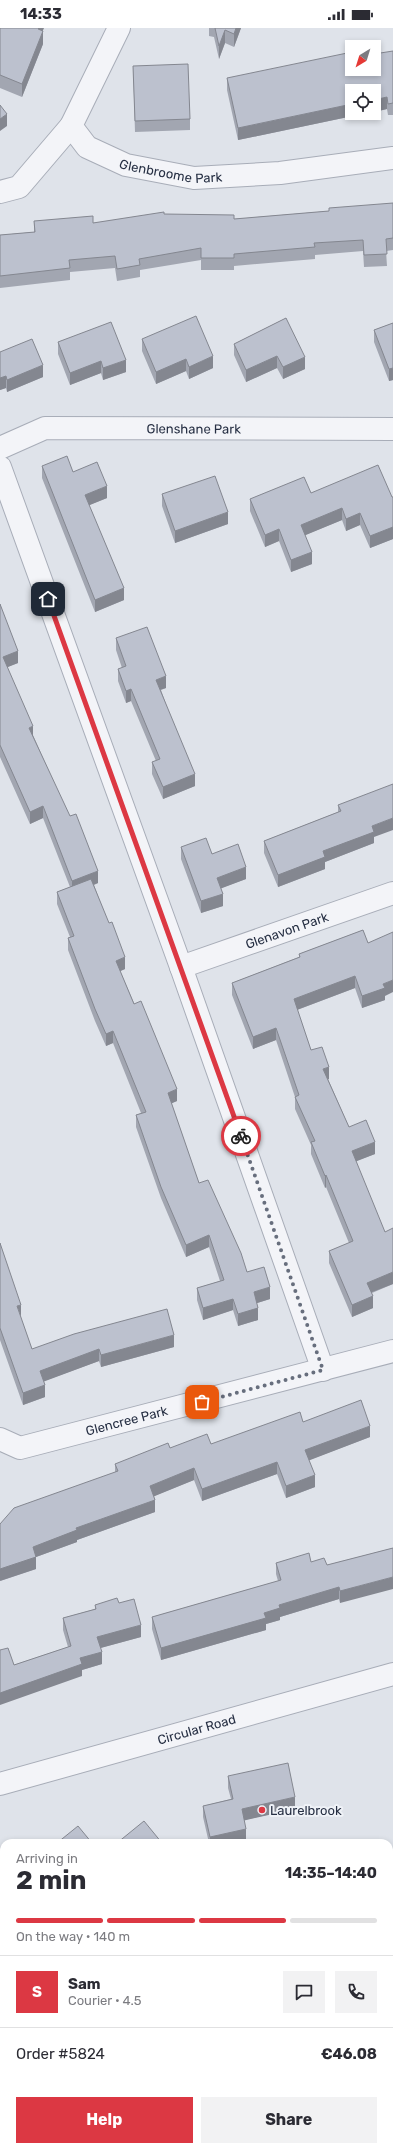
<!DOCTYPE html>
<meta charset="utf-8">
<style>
:root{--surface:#fff;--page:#f2f2f3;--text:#2b2b33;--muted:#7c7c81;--line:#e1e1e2;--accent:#dc3843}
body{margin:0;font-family:Rubik,sans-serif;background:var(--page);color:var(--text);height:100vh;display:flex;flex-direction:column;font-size:15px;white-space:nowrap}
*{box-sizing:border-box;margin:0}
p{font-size:13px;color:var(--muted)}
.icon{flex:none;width:22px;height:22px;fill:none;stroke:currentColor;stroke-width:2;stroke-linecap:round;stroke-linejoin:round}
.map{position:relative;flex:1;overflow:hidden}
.side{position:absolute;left:0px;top:1811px;width:393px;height:312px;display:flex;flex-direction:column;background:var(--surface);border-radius:12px 12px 0 0;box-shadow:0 2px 6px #0003}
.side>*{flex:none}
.needle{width:26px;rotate:218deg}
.tools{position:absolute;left:345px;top:12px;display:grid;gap:8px}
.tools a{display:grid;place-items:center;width:36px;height:36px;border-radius:0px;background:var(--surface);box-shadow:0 2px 6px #0003;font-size:20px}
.pin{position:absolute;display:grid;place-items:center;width:34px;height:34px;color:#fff;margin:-17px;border-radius:8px;box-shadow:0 2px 6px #0006}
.courier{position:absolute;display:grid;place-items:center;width:40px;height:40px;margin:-20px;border:3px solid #dc3843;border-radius:50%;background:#fff;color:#222;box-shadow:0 1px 5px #0007}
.head em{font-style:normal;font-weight:700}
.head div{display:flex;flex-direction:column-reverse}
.head{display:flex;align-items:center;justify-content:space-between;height:68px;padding:0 16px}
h1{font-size:26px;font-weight:700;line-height:30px}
.bar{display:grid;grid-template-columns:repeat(4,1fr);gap:6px 4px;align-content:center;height:48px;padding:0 16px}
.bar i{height:5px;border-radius:3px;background:var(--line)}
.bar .selected{background:var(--accent)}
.bar p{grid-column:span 4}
.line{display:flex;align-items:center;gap:10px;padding:0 16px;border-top:1px solid var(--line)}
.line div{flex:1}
.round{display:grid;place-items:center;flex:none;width:42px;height:42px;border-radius:0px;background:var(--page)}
.action{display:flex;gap:8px;margin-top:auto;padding:8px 16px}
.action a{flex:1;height:46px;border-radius:0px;background:var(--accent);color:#fff;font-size:16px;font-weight:700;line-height:46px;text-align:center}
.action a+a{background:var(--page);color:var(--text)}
.status{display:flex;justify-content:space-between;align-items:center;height:28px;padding:0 20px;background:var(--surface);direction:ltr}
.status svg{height:11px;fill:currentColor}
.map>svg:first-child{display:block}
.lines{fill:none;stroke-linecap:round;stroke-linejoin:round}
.street-casing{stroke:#a8adb8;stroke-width:24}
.street{stroke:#f3f4f8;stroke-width:22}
.wall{fill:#a2a6b1}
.shaded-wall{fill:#848790}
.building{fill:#bcc1ce;stroke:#848790}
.done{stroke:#676e7d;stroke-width:4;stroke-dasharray:0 7.2}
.route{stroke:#dc3843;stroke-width:5}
.poi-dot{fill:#dc3843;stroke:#eff2f7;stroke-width:1.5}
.labels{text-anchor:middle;stroke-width:4;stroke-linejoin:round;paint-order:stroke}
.street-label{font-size:13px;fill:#262f43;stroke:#eff2f7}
.poi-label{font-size:13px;fill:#262f43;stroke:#eff2f7;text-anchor:start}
</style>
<div class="status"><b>14:33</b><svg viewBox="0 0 49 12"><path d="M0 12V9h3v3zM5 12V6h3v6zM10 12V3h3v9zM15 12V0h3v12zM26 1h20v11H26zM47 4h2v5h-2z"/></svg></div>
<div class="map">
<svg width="393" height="2123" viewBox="0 0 393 2123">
<rect width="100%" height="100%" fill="#dfe3ea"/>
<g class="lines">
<!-- street casing -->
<g class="street-casing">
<g id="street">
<path id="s1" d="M119 0 71 98 87 119 126 137 194 150 280 145 393 130"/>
<path d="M0 164 19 159 71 98"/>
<path id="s2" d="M0 420 45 400 393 401"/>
<path d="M0 439 181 939 323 1342"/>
<path id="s3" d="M181 939 393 865"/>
<path id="s4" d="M0 1411 20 1420 393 1323"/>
<path id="s5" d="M0 1756 393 1646"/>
</g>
</g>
<!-- street -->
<use href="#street" class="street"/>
</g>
<!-- wall -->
<path class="wall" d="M0 0 43 3V16L22 69 0 60Z
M209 0H241L234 19 225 15 219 31 214 9 209 8Z
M393 23V87H388L387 81 374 84V63L352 85H367L238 112 227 62V50L352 41Z
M133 38 190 91V102L135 104Z
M393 175V222L386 223 387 238 364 239 363 223 315 227V231L234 238V242H201V232L140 242V249L117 253 115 240 70 244V252L0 260V207L34 204V193L93 195 164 186 234 191 329 183Z
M286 290 305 341 283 351 277 340 246 354 234 327V316Z
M393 295V352L389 353 374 314V302Z
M142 311 213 340 189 351 186 343 156 356 142 323Z
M58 314 126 344 103 352 101 345 70 357 58 326Z
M0 324 43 349 7 364 6 360 0 362Z
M42 438 73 444 107 470 89 477 124 572 95 584 42 450Z
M311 465 392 469H393V511L370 520 360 497 346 503 342 492 305 507 312 536 291 544 279 513 265 519 250 483V471Z
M162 466 228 496 175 515 162 478Z
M0 576 18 635 7 639 33 707 98 855 94 857 125 941 120 943 177 1073 171 1075 199 1155 247 1244 270 1271 257 1275 258 1292 238 1298 233 1282 203 1292 197 1272V1260L220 1253 209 1219 186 1229 161 1170 136 1099V1087L141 1085 113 1015 106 1018 95 993 68 922V910L70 909 57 876V864L70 859 43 790 30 796 0 729Z
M116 610 166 660 161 662 195 758 163 771 152 746V734L156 733 131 673 126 675 118 653V641L122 640 116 622Z
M338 777 374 809V815L325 834V841L278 859 264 825V813L338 784Z
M181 819 212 826 246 851 221 860 223 878 201 885 181 831Z
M363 902 385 968V972L362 980 355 960 297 982 311 1022 329 1051H328L349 1099 375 1126 356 1133 393 1256 372 1265 373 1280 352 1289 329 1235V1223L349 1215 326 1159 325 1160 311 1126V1117L295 1081V1069L276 1012 253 1021 232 967V955L299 929V926Z
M0 1215 20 1289 32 1321 174 1319 101 1339 99 1333 44 1353 45 1369 23 1377 0 1312Z
M303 1394 370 1409 309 1432 315 1459 286 1470 277 1446 202 1473 194 1452 154 1468 155 1484 77 1512V1514L36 1529V1541L0 1553 115 1444V1436L170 1420 211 1416Z
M393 1520 340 1575 339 1571 280 1589V1592L266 1596V1602L161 1632 152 1601V1589L278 1553 276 1546V1535L311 1534 327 1537Z
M119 1575 141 1609 100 1620 102 1636 82 1642V1648L14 1637 68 1619 63 1602V1590L95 1581V1577Z
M228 1748 295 1781 244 1792 246 1813 236 1815H209L203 1789V1778L231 1771 228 1760Z
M4 2088V2119H69L70 2123H3L0 2113V2089Z
M206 2119H253L250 2120 251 2123H207Z"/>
<!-- shaded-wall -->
<path class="shaded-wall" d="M39 0H44L38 14Z
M236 0H241L234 19V6Z
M225 2V15L219 31V18Z
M43 3V16L22 69V56Z
M387 69V81L374 84V72Z
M352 76V85H367L238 112V100Z
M7 86V98L0 103V91Z
M213 328V340L189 351V339Z
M277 328V340L246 354V342Z
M305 329V341L283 351V339Z
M186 331V343L156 356V344Z
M126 332V344L103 352V340Z
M101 333V345L70 357V345Z
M43 337V349L7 364V352Z
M393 340V352L389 353V341Z
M6 348V360L0 362V350Z
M107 458V470L85 479V467Z
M342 480V492L301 509V497Z
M228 484V496L175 515V503Z
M360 485V497L346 503V491Z
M393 499V511L370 520V508Z
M279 501V513L265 519V507Z
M312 524V536L291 544V532Z
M124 560V572L95 584V572Z
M18 623V635L3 641V629Z
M166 648V660L156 663V652Z
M131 661V673L126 675V663Z
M33 698V710L29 700Z
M195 746V758L163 771V759Z
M43 778V790L30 796V784Z
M393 790V802L374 809V815L325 834V841L278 859V847L372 798Z
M246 839V851L217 862V850Z
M98 843V855L72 865V853Z
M223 866V878L201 885V873Z
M125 929V941L116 945V933Z
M355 948V960L294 983V971Z
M393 952V964L385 968V972L362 980V968L383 956Z
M276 1000V1012L253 1021V1009Z
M113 1003V1015L106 1018V1006Z
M329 1039V1051L323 1053V1041Z
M177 1061V1073L168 1077V1065Z
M375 1114V1126L352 1135V1123Z
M326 1147V1159L325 1160V1148Z
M209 1207V1219L186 1229V1217Z
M393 1244V1256L367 1266V1255Z
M270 1259V1271L254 1276V1264Z
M373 1268V1280L352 1289V1277Z
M233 1271V1282L203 1292V1280Z
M21 1277V1289L17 1278Z
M258 1280V1292L238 1298V1286Z
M174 1307V1319L101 1339V1327Z
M99 1321V1333L40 1355V1343Z
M45 1357V1369L23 1377V1365Z
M370 1398V1409L305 1434V1422Z
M277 1434V1446L202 1473V1461Z
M194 1440V1452L150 1470V1458Z
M315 1447V1459L286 1470V1458Z
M155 1472V1484L77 1512V1514L36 1529V1541L0 1553V1541L33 1519 76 1500Z
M393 1549V1561L340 1575V1563Z
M339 1559V1571L280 1589V1592L266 1596V1602L161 1632V1620L264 1585 279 1577Z
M141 1597V1609L97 1621V1609Z
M102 1624V1636L82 1642V1648L0 1677V1665L80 1630Z
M295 1769V1781L242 1793V1781Z
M246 1801V1813L236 1815H210V1809Z
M4 1936V1952L0 1957V1942Z"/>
<!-- building -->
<path class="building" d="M0 0H39L38 1 43 3 22 56 0 47Z
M215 0H236L234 6 225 2 219 18Z
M393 23V75L388 76 387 69 374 72V63H352V76L238 100 227 50 352 24V41H374V26Z
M188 36 190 91 135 93 133 38Z
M0 77 7 86 0 91Z
M393 175V210L386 211 387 226 364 227 363 212 314 215 315 219 234 226V230H201V220L139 231 140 237 117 241 115 228 69 232 70 240 0 248V207L35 204 34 193 93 188V195L164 184V186L234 187V191L329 183V180Z
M196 288 213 328 189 339 186 331 156 344 142 311Z
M286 290 305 329 283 339 277 328 246 342 234 316Z
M111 294 126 332 103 340 101 333 70 345 58 314Z
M393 295V340L389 341 374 302Z
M32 311 43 337 7 352 6 348 0 350V324Z
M67 428 73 444 97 434 107 458 85 467 124 560 95 572 42 438Z
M378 437 392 469H393V499L370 508 360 485 346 491 342 480 301 497 312 524 291 532 279 501 265 507 250 471 304 449 311 465Z
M215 448 228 484 175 503 162 466Z
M0 576 18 623 3 629 33 698 29 700 70 788 76 786 98 843 72 853 43 778 30 784 0 717Z
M147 599 166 648 156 652 195 746 163 759 152 734 160 731 131 661 126 663 118 641 126 638 116 610Z
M393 756V790L372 798 374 804 323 823 325 829 278 847 264 813 341 783 338 777Z
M206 810 212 826 238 816 246 839 217 850 223 866 201 873 181 819Z
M91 851 109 895 112 894 125 929 116 933 134 976 141 973 177 1061 168 1065 199 1155 208 1152 241 1225 247 1244 264 1239 270 1259 254 1264 258 1280 238 1286 233 1271 203 1280 197 1260 224 1252 209 1207 186 1217 161 1159 136 1087 146 1084 113 1003 106 1006 95 981 68 910 74 908 57 864Z
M363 902 368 915 393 904V952L383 956 385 960 362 968 355 948 294 971 311 1022 322 1019 329 1039 323 1041 349 1099 366 1092 375 1114 352 1123 385 1204 393 1200V1244L367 1255 373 1268 352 1277 329 1223 353 1213 326 1147 325 1148 311 1114 315 1113 295 1069 299 1067 276 1000 253 1009 232 955 300 929 299 926Z
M0 1215 21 1277 17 1278 32 1321 74 1306 167 1281 174 1307 101 1327 99 1321 40 1343 45 1357 23 1365 0 1300Z
M361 1372 370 1398 305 1422 315 1447 286 1458 277 1434 202 1461 194 1440 150 1458 155 1472 76 1500 77 1502 33 1519 36 1529 0 1541V1496L14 1480 118 1443 115 1436 168 1415 170 1420 207 1406 211 1416 300 1384 303 1394Z
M393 1520V1549L340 1563 339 1559 279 1577 280 1580 264 1585 266 1590 161 1620 152 1589 281 1552 276 1535 309 1525 311 1534 324 1530 327 1537Z
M117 1570 119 1575 134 1571 141 1597 97 1609 102 1624 80 1630 82 1636 0 1665V1622L8 1620 14 1637 71 1618 63 1590 96 1581 95 1577Z
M288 1735 295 1769 242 1781 246 1801 210 1809 203 1778 233 1771 228 1748Z
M144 1793 162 1815H117Z
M78 1798 92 1815H57Z
M0 1882 4 1884V1936L0 1942Z
M4 2088V2110L0 2093V2089Z
M6 2119H69L70 2123H7Z
M209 2119H250L251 2123H210Z
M324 2119H364L365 2123H325Z"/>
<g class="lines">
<!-- done -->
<path class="done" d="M202 1374 323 1342 241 1108"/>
<!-- route -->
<path class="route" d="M48 571 241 1108"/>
</g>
<!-- markers -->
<circle class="poi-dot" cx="262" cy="1782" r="4"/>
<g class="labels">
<!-- street labels -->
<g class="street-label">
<text dy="5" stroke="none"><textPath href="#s1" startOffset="224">Glenbroome Park</textPath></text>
<text dy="5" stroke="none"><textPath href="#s2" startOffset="198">Glenshane Park</textPath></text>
<text dy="5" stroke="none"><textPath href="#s3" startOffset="112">Glenavon Park</textPath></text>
<text dy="5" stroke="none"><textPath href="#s4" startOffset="132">Glencree Park</textPath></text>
<text dy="5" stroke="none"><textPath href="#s5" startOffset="204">Circular Road</textPath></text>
</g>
<!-- poi labels -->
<g class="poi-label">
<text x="270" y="1787">Laurelbrook</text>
</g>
</g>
</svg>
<div class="tools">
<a><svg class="needle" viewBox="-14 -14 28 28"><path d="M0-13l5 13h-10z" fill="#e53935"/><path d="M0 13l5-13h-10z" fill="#7c7c81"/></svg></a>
<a><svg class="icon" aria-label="locate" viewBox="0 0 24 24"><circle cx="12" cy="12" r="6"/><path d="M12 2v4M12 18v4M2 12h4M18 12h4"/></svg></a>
</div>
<div class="pin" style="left:202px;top:1374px;background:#ea580c"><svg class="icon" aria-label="bag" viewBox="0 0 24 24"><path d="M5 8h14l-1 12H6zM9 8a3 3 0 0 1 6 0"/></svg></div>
<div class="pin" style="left:48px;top:571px;background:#1f2937"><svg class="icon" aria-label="home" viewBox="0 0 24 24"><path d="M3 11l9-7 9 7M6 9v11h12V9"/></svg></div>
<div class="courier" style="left:241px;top:1108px"><svg class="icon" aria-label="bike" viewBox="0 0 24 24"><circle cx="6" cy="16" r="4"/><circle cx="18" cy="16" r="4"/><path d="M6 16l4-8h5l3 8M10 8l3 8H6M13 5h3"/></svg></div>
<section class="side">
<div class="head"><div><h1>2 min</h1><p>Arriving in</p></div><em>14:35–14:40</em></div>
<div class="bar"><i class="selected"></i><i class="selected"></i><i class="selected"></i><i></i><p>On the way · 140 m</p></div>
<div class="line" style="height:72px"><b class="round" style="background:var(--accent);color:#fff">S</b><div><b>Sam</b><p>Courier · 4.5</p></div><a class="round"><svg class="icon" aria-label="chat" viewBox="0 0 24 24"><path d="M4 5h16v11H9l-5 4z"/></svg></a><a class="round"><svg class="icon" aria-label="phone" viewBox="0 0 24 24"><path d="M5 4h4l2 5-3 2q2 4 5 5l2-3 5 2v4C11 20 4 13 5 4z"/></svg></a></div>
<div class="line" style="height:52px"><div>Order #5824</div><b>€46.08</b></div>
<div class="action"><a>Help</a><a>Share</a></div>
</section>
</div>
